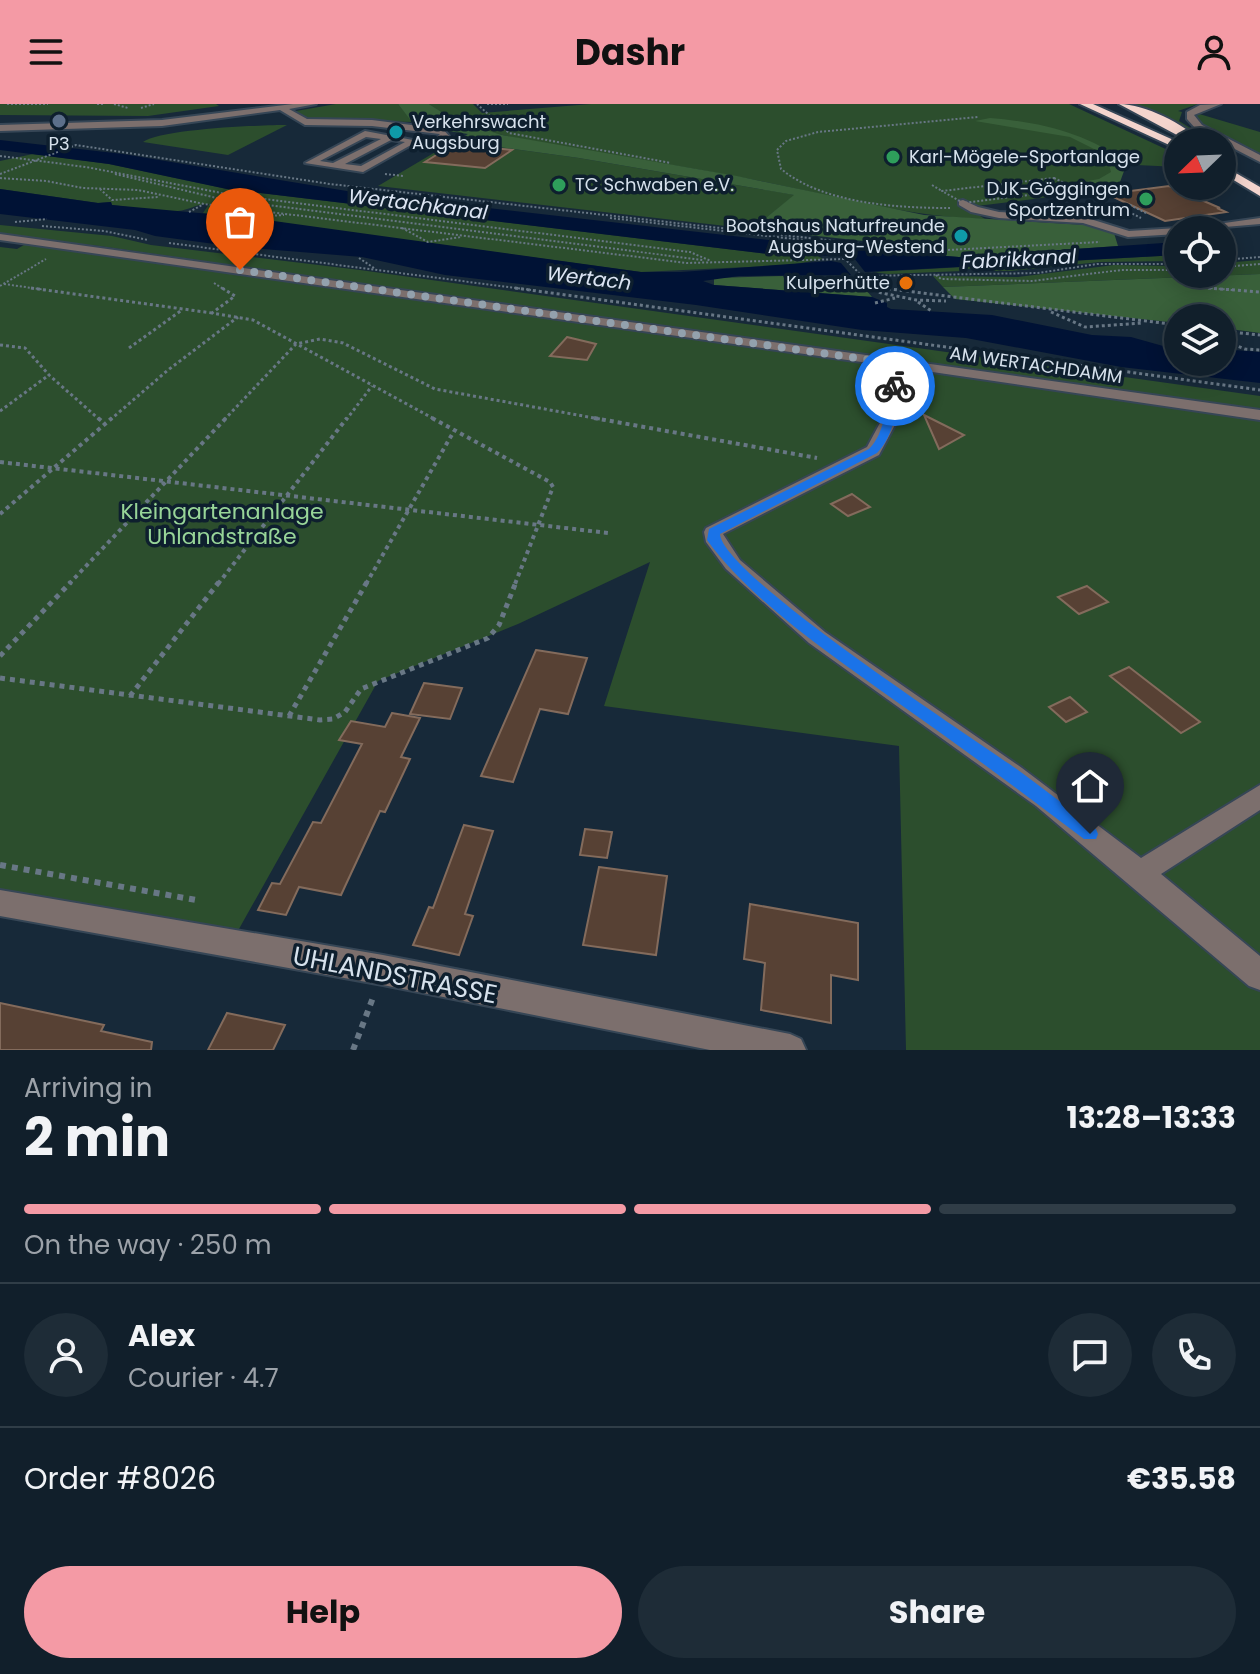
<!DOCTYPE html>
<meta charset="utf-8">
<style>
:root{--surface:#111f2b;--page:#1e2c37;--text:#f1f3f6;--muted:#9ca2a9;--line:#303d47;--accent:#f49aa5}
body{margin:0;font-family:Poppins,sans-serif;background:var(--page);color:var(--text);height:100vh;display:flex;flex-direction:column;font-size:30px;white-space:nowrap}
*{box-sizing:border-box;margin:0}
p{font-size:26px;color:var(--muted)}
.icon{flex:none;width:44px;height:44px;fill:none;stroke:currentColor;stroke-width:2;stroke-linecap:round;stroke-linejoin:round}
.map{position:relative;height:946px;overflow:hidden}
.panel{display:flex;flex-direction:column;background:var(--surface);flex:1}
.panel>*{flex:none}
.needle{width:52px;rotate:247deg}
.tools{position:absolute;left:1164px;top:24px;display:grid;gap:16px}
.tools a{display:grid;place-items:center;width:72px;height:72px;border-radius:50%;background:var(--surface);box-shadow:0 4px 20px #0003,0 0 0 2px var(--line);font-size:40px}
.pin{position:absolute;display:grid;place-items:center;width:68px;height:68px;color:#fff;margin:-82px -34px;border-radius:50% 50% 50% 0;rotate:-45deg;box-shadow:0 0 8px #0007}
.pin .icon{rotate:45deg}
.courier{position:absolute;display:grid;place-items:center;width:80px;height:80px;margin:-40px;border:6px solid #1a73e8;border-radius:50%;background:#fff;color:#222;box-shadow:0 2px 10px #0007}
.summary em{font-style:normal;font-weight:700}
.summary div{display:flex;flex-direction:column-reverse}
.summary{display:flex;align-items:center;justify-content:space-between;height:136px;padding:0 24px}
h1{font-size:52px;font-weight:700;line-height:60px}
.bar{display:grid;grid-template-columns:repeat(4,1fr);gap:12px 8px;align-content:center;height:96px;padding:0 24px}
.bar i{height:10px;border-radius:6px;background:var(--line)}
.bar .active{background:var(--accent)}
.bar p{grid-column:span 4}
.line{display:flex;align-items:center;gap:20px;padding:0 24px;border-top:2px solid var(--line)}
.line div{flex:1}
.round{display:grid;place-items:center;flex:none;width:84px;height:84px;border-radius:42px;background:var(--page)}
.action{display:flex;gap:16px;margin-top:auto;padding:16px 24px}
.action a{flex:1;height:92px;border-radius:48px;background:var(--accent);color:#111;font-size:32px;font-weight:700;line-height:92px;text-align:center}
.action a+a{background:var(--page);color:var(--text)}
header{display:flex;justify-content:space-between;align-items:center;height:104px;padding:0 24px;background:var(--accent);color:#111;font-size:36px;font-weight:700}
.map>svg:first-child{display:block}
.green{fill:#2c4e2d}
.forest{fill:#39603a}
.water{fill:#001235}
.building{fill:#574134;stroke:#836b5c;stroke-width:2}
.lines{fill:none;stroke-linecap:round;stroke-linejoin:round}
.minor-casing{stroke:#364656;stroke-width:4}
.highway-casing{stroke:#364656;stroke-width:4}
.path-far4{stroke:#687785;stroke-width:2;stroke-dasharray:2 2;stroke-linecap:butt}
.path-far3{stroke:#687785;stroke-width:3;stroke-dasharray:3 3;stroke-linecap:butt}
.path-far2{stroke:#687785;stroke-width:4;stroke-dasharray:4 4;stroke-linecap:butt}
.path-far1{stroke:#687785;stroke-width:5;stroke-dasharray:5 5;stroke-linecap:butt}
.path{stroke:#687785;stroke-width:6;stroke-dasharray:6 6;stroke-linecap:butt}
.minor{fill:#7c6f6d;fill-rule:evenodd}
.highway{fill:#f4d4cd;fill-rule:evenodd}
.route{fill:#1a73e8}
.done{stroke:#93a1ad;stroke-width:8;stroke-dasharray:0 14.4}
.service-dot{fill:#5c6f8a;stroke:#0e1f2e;stroke-width:3}
.culture-dot{fill:#0f9aa8;stroke:#0e1f2e;stroke-width:3}
.leisure-dot{fill:#2e9e5b;stroke:#0e1f2e;stroke-width:3}
.food-dot{fill:#e8710a;stroke:#0e1f2e;stroke-width:3}
.labels{text-anchor:middle;stroke-width:7;stroke-linejoin:round;paint-order:stroke}
.far-poi-label{font-size:18px;fill:#d6e1ec;stroke:#0e1f2e;text-anchor:start}
.far-street-label{font-size:18px;fill:#d6e1ec;stroke:#0e1f2e}
.far-water-label{font-size:20px;font-style:italic;fill:#dce5f3;stroke:#0e1f2e}
.park-label{font-size:22px;fill:#98d598;stroke:#0e1f2e}
.near-street-label{font-size:26px;fill:#d6e1ec;stroke:#0e1f2e}
</style>
<header><svg class="icon" aria-label="menu" viewBox="0 0 24 24"><path d="M4 6h16M4 12h16M4 18h16"/></svg>Dashr<svg class="icon" aria-label="person" viewBox="0 0 24 24"><circle cx="12" cy="8" r="4"/><path d="M4 21q1-7 8-7t8 7"/></svg></header>
<div class="map">
<svg width="1260" height="946" viewBox="0 0 1260 946">
<rect width="100%" height="100%" fill="#172939"/>
<!-- green -->
<path class="green" d="M0 0H216L219 2 148 12 0 11Z
M336 0H398L413 18 303 15 296 7Z
M429 0H473L482 9 591 0H1069L1172 48 1176 51 1178 63 1116 60 1118 78 1089 82 1097 87 977 102 972 107 985 115C901 113 818 87 734 72 681 62 627 54 573 44 523 35 471 30 429 0Z
M1129 0H1198L1178 7 1182 8 1179 17 1213 38H1205Z
M1196 9 1260 28V52L1200 21 1194 14Z
M287 21 228 51 143 38C161 25 259 21 287 21Z
M454 37 579 54 795 91 752 125 378 82Z
M33 50 109 60 227 85 769 150 818 152 823 155 790 161 641 168 203 109 209 100C198 99 189 106 178 107 157 110 133 103 112 101L111 98 98 99 0 85V57Z
M0 121 112 132 151 141 360 166 1260 292V308L99 142 0 131Z
M29 138 258 174 714 235 1260 315V946H906L899 642 604 602 650 458 518 520 378 577 230 841 0 799V143L17 145Z
M1178 151V157L1100 158 1010 167H988L975 163 962 167 888 170 873 168Z
M1260 156V170L943 183 933 172 1018 173 1114 161 1178 162V170H1222V159Z"/>
<!-- forest -->
<path class="forest" d="M398 0H429L454 16 502 31 737 72 924 111 1086 121 1114 129 1118 142 959 153 894 148 891 140 752 125 794 91 579 54 454 37 468 30 409 21 412 18Z
M990 14C1039 18 1087 29 1127 59L1120 78 1084 83 1076 79 1099 75 1111 68 1106 51 1070 33 975 17Z
M1260 170V229L1222 224V214H1178V219L955 195 943 183Z
M783 172 788 182 866 186 872 193 714 181V174Z"/>
<!-- water -->
<path class="water" d="M0 36 123 50 365 90 839 144 835 152 769 150 227 85 109 60 0 46Z
M0 85 98 99 111 98 112 101 253 114 641 168H681L831 157 841 159 851 171 739 172 703 177 714 181 872 193 887 199V203L891 205 992 211 1092 231 1131 233 1163 242 1178 241V258H1222V245L1260 248V279L1121 263 966 234 862 226 696 201 445 171 362 153 237 143 155 132 135 126 0 110Z
M1178 138V151L865 168 854 154 855 145 959 153Z"/>
<!-- building -->
<path class="building" d="M454 40 512 46 485 64 425 58Z
M1169 82 1220 104H1217L1226 108 1165 117 1107 90Z
M567 233 596 240 587 256 550 252Z
M924 311 964 331 939 345Z
M852 390 870 403 848 412 831 400Z
M1087 482 1108 498 1079 510 1058 493Z
M536 546 587 554 568 610 540 605 513 678 481 672Z
M1129 563 1200 618 1181 629 1110 572Z
M424 579 462 584 450 615 410 610Z
M1070 593 1087 608 1066 618 1049 603Z
M392 609 420 614 401 653 410 655 385 708 380 707 341 791 299 783 286 811 258 806 272 779 280 780 313 718 321 719 362 640 339 636 351 617 385 623Z
M464 721 493 727 465 810 473 812 459 851 413 841 429 803 433 804Z
M585 725 612 728 607 754 580 751Z
M599 763 667 772 656 851 583 841Z
M750 800 858 819V876L831 871V919L761 906 765 859 744 855Z
M0 899 104 921 101 927 152 938 151 946H0Z
M227 909 285 921 273 946H208Z"/>
<g class="lines">
<!-- minor casing -->
<g class="minor-casing">
<path id="minor" d="M293 0H316L289 5 307 15 372 16 443 25 449 32 437 40 433 37 440 30 372 22 305 21 280 6 162 22 0 27V21L162 16Z
M1221 0 1194 11 1202 21 1260 51V58L1196 25 1187 15V8L1200 1Z
M365 27 418 37 363 68 305 59ZM366 33 381 35 333 59 320 57ZM391 36 405 38 361 62 345 60Z
M963 96 978 103 999 108 1084 113 1129 127 1178 124 1183 126H1178V130L1128 133 1083 119 999 114 971 108 959 101V97Z
M1260 114V120L1190 126 1196 123Z
M0 130 1260 306V316L905 264 897 317 879 351 723 430 740 456 825 528 1022 664 1141 754 1260 681V706L1161 770 1260 852V886L1249 882 1036 702 809 539 726 465 706 438 704 428 706 424 867 343 881 317 890 262 0 136Z
M0 786 383 851 790 930 801 935 806 946H710L383 881 0 812Z"/>
</g>
<!-- highway casing -->
<g class="highway-casing">
<path id="highway" d="M1080 0H1093L1178 38V45Z
M1119 0C1145 0 1184 20 1202 38H1190Z
M1222 61 1260 83V92L1222 69Z"/>
</g>
<!-- path-far4 -->
<path class="path-far4" d="M7 0H48
M97 0H103
M114 0 128 4
M477 0 509 29 671 59
M487 0H508
M141 4 154 0
M0 52 86 63 232 91 690 148 711 157
M0 70 76 41 330 80 898 144 947 146 1100 138
M115 70 221 95 703 156
M385 70 404 72
M0 74 46 77 83 84 138 86 204 100 687 159 845 155
M1054 74 1077 85 963 99 942 87Z
M932 81 942 87
M100 85 112 96 159 93
M1122 102 1130 101 1146 109
M950 104C897 104 824 100 781 65L777 46 786 37 818 28 978 13
M1110 104 1119 103 1141 114
M189 108 202 101
M251 113 284 111
M610 114 803 136
M15 118 47 115
M42 122 104 127 148 136
M402 124 428 138 461 133
M848 138 845 155 870 180 888 186
M169 139 531 186
M359 154 374 164
M1222 156 1260 153
M1222 163 1260 160
M936 171 941 175 1033 177 1121 166H1178
M1184 176 1209 184 1232 186
M826 178 860 172 1038 169 1097 160H1178
M214 179 225 186
M4 180 46 186
M0 182 46 155"/>
<!-- path-far3 -->
<path class="path-far3" d="M31 184 212 209
M222 184 235 192 212 209 253 216 436 316
M515 184 1260 286
M876 184 877 188 916 196 946 197
M882 184 1178 221
M1208 184 1260 188
M918 198 933 208
M875 199 895 194
M1051 208 1085 223 1143 219
M1222 227 1260 231
M1222 236 1245 245 1260 246
M0 241 25 244 49 271 100 316
M129 244 182 206
M0 307 49 271
M110 316 168 266 238 213
M224 316 296 240 320 235 343 239 435 285 605 316
M346 316 372 282"/>
<!-- path-far2 -->
<path class="path-far2" d="M98 314 104 319
M432 314 550 378 553 383 515 480
M594 314 817 354
M0 358 608 429
M0 410 112 314
M69 480 226 314
M218 480 347 314
M366 480 454 327"/>
<!-- path-far1 -->
<path class="path-far1" d="M0 552 71 478
M0 574 320 616 333 615 345 608 361 585 488 534 499 521 516 478
M130 592 219 478
M289 612 367 478"/>
<!-- path -->
<path class="path" d="M0 761 196 796
M353 946 374 891"/>
<!-- minor -->
<use href="#minor" class="minor"/>
<!-- highway -->
<use href="#highway" class="highway"/>
</g>
<!-- route -->
<path class="route" d="M892 280 900 282C897 305 894 332 877 349L720 430C722 471 973 634 1018 666 1044 685 1070 705 1096 725L1098 730 1096 735H1084C1022 688 960 642 897 598 834 553 752 498 707 436L709 425 869 345C886 328 885 301 892 280Z"/>
<g class="lines">
<!-- done -->
<path class="done" d="M240 166 898 260 895 282"/>
</g>
<!-- markers -->
<circle class="service-dot" cx="59" cy="17" r="8"/>
<g class="culture-dot">
<circle cx="396" cy="28" r="8"/>
<circle cx="961" cy="132" r="8"/>
</g>
<g class="leisure-dot">
<circle cx="893" cy="53" r="8"/>
<circle cx="559" cy="81" r="8"/>
<circle cx="1146" cy="95" r="8"/>
</g>
<circle class="food-dot" cx="906" cy="179" r="8"/>
<g class="labels">
<!-- far-poi labels -->
<g class="far-poi-label">
<text x="412" y="24">Verkehrswacht<tspan x="412" dy="21">Augsburg</tspan></text>
<text x="59" y="46" text-anchor="middle">P3</text>
<text x="909" y="59">Karl-Mögele-Sportanlage</text>
<text x="575" y="87">TC Schwaben e.V.</text>
<text x="1130" y="91" text-anchor="end">DJK-Göggingen<tspan x="1130" dy="21">Sportzentrum</tspan></text>
<text x="945" y="128" text-anchor="end">Bootshaus Naturfreunde<tspan x="945" dy="21">Augsburg-Westend</tspan></text>
<text x="890" y="185" text-anchor="end">Kulperhütte</text>
</g>
<!-- far-street labels -->
<g class="far-street-label">
<text transform="translate(1036 261) rotate(8)" y="6">AM WERTACHDAMM</text>
</g>
<!-- far-water labels -->
<g class="far-water-label">
<text transform="translate(418 100) rotate(7)" y="7">Wertachkanal</text>
<text transform="translate(1019 155) rotate(-3)" y="7">Fabrikkanal</text>
<text transform="translate(589 174) rotate(7)" y="7">Wertach</text>
</g>
<!-- park labels -->
<g class="park-label">
<text x="222" y="415">Kleingartenanlage<tspan x="222" dy="25">Uhlandstraße</tspan></text>
</g>
<!-- near-street labels -->
<g class="near-street-label">
<text transform="translate(395 871) rotate(11)" y="9">UHLANDSTRASSE</text>
</g>
</g>
</svg>
<div class="tools">
<a><svg class="needle" viewBox="-14 -14 28 28"><path d="M0-13l5 13h-10z" fill="#e53935"/><path d="M0 13l5-13h-10z" fill="#9ca2a9"/></svg></a>
<a><svg class="icon" aria-label="locate" viewBox="0 0 24 24"><circle cx="12" cy="12" r="6"/><path d="M12 2v4M12 18v4M2 12h4M18 12h4"/></svg></a>
<a><svg class="icon" aria-label="layers" viewBox="0 0 24 24"><path d="M12 4l9 5-9 5-9-5zM3 14l9 5 9-5"/></svg></a>
</div>
<div class="pin" style="left:240px;top:166px;background:#ea580c"><svg class="icon" aria-label="bag" viewBox="0 0 24 24"><path d="M5 8h14l-1 12H6zM9 8a3 3 0 0 1 6 0"/></svg></div>
<div class="pin" style="left:1090px;top:730px;background:#1f2937"><svg class="icon" aria-label="home" viewBox="0 0 24 24"><path d="M3 11l9-7 9 7M6 9v11h12V9"/></svg></div>
<div class="courier" style="left:895px;top:282px"><svg class="icon" aria-label="bike" viewBox="0 0 24 24"><circle cx="6" cy="16" r="4"/><circle cx="18" cy="16" r="4"/><path d="M6 16l4-8h5l3 8M10 8l3 8H6M13 5h3"/></svg></div>
</div>
<section class="panel">
<div class="summary"><div><h1>2 min</h1><p>Arriving in</p></div><em>13:28–13:33</em></div>
<div class="bar"><i class="active"></i><i class="active"></i><i class="active"></i><i></i><p>On the way · 250 m</p></div>
<div class="line" style="height:144px"><a class="round"><svg class="icon" aria-label="person" viewBox="0 0 24 24"><circle cx="12" cy="8" r="4"/><path d="M4 21q1-7 8-7t8 7"/></svg></a><div><b>Alex</b><p>Courier · 4.7</p></div><a class="round"><svg class="icon" aria-label="chat" viewBox="0 0 24 24"><path d="M4 5h16v11H9l-5 4z"/></svg></a><a class="round"><svg class="icon" aria-label="phone" viewBox="0 0 24 24"><path d="M5 4h4l2 5-3 2q2 4 5 5l2-3 5 2v4C11 20 4 13 5 4z"/></svg></a></div>
<div class="line" style="height:104px"><div>Order #8026</div><b>€35.58</b></div>
<div class="action"><a>Help</a><a>Share</a></div>
</section>
